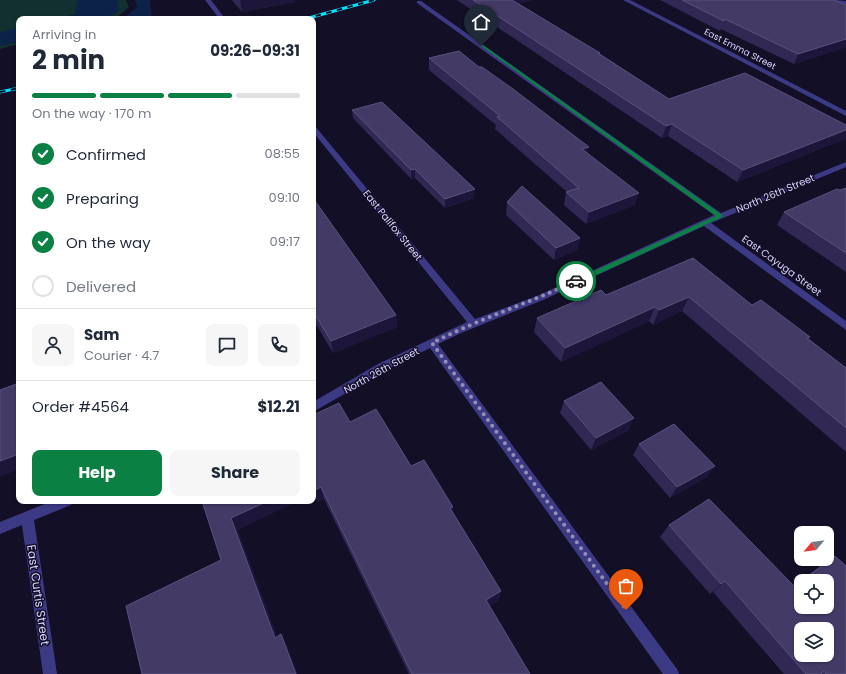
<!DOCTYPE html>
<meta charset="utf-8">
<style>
:root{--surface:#fff;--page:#f6f6f7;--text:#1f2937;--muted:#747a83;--line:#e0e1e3;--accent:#0b8043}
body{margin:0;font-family:Poppins,sans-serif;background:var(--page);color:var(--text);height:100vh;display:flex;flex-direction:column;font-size:15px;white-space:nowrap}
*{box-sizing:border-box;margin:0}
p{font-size:13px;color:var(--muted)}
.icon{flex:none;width:22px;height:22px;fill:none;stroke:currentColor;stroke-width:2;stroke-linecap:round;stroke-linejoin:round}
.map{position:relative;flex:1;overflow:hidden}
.drawer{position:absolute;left:16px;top:16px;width:300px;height:488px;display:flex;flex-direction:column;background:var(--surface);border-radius:8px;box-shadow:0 1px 3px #0004}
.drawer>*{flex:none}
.needle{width:26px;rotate:241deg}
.buttons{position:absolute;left:794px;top:526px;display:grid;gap:8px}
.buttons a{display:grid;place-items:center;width:40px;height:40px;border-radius:8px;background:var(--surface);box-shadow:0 1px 3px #0004;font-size:20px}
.pin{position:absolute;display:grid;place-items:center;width:34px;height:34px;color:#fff;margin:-41px -17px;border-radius:50% 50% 50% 0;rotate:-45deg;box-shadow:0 0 4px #0007}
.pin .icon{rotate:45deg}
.courier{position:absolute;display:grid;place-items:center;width:40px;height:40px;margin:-20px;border:3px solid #0b8043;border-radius:50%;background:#fff;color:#222;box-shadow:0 1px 5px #0007}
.summary em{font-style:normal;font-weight:700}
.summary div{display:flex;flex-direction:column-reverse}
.summary{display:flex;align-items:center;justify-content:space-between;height:68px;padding:0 16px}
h1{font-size:26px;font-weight:700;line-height:30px}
.bar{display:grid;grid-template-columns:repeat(4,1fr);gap:6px 4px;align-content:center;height:48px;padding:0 16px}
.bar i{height:5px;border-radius:3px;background:var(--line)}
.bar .selected{background:var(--accent)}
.bar p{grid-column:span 4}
.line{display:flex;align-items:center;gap:10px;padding:0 16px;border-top:1px solid var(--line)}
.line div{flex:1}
.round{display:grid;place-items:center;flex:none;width:42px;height:42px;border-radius:8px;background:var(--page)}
ol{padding:0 16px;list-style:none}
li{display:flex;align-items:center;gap:12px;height:44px}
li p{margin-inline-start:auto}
li .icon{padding:4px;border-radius:50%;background:var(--accent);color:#fff;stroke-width:4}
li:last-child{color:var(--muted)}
li i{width:22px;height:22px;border:2px solid var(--line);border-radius:50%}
.primary-button{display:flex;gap:8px;margin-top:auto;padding:8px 16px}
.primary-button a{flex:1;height:46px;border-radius:8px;background:var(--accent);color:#fff;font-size:16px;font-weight:700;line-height:46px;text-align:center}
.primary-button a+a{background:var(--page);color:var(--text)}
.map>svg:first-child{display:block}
.green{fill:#12302f}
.water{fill:#0c2248}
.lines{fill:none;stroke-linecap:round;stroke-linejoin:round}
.minor{fill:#3d3a85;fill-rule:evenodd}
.rail-casing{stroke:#00e5ff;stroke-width:3}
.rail{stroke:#130f26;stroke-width:2;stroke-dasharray:5.5;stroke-linecap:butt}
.wall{fill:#312854}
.shaded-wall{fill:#1d163a}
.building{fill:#433a66;stroke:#5a527e;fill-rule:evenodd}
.route{fill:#0b8043}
.done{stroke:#948fb3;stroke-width:4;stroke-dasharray:0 7.2}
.labels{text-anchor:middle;stroke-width:3;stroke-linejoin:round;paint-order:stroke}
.far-street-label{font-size:9px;fill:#d9d4ff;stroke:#130f26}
.street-label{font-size:10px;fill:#d9d4ff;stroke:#130f26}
.near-street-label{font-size:12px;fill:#d9d4ff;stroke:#130f26}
</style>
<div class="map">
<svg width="846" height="674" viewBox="0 0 846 674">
<rect width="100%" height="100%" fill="#130f26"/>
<!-- green -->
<path class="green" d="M0 0H126L129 7 115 19H19V44L0 49Z"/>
<!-- water -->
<path class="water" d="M78 0H117L119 11 104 19H56L75 14Z
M135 0H150L152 19H123L137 7Z
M19 28V42L0 46V32Z"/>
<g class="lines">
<!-- minor -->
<path class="minor" d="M205 0H211L223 16 222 17H218Z
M623 0H630L846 111V116Z
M834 0 846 1V5L835 1Z
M417 1H421L721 213 846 162V167L711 223 846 321V330L704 226 543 300 461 333 438 344 677 669 679 674H663L430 348 386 370 313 412V402L378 364 467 322 313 132V125L315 126 475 319 537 296 714 215 417 3Z
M52 501H73L71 505 34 520 57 674H43L22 525 0 534V522Z"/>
<!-- rail casing -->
<g class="rail-casing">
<path id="rail" d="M305 19 374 0
M0 92 19 88"/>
</g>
<!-- rail -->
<use href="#rail" class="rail"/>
</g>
<!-- wall -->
<path class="wall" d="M232 0H294L295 2 242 12Z
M457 0H532L518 4 600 54 669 99 845 139 737 182 668 136 662 138Z
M660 0H834L846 5V47L794 64 725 31 721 29 720 31Z
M429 58 479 67 588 153 635 205 586 224 564 205 566 192H567L495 129 496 125 429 70Z
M352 110 474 198 445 208 415 178 411 179 353 118Z
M846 188V272L777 225 784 212Z
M313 198 396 315 397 327 333 353 313 319Z
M507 202 580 238 577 250 554 260 506 215Z
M693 258 752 305 810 337 808 339 846 368V452L682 311 653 325 649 321 561 362 534 332 537 318 606 295Z
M564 401 629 430 591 450 560 413Z
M313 415 350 422 411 466 453 513 501 591 498 601 489 606 530 674H409L324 499 318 502 314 493 313 494Z
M639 444 707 477 670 498 633 455Z
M669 525 846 674H784L713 592 710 594 660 537Z"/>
<!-- shaded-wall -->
<path class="shaded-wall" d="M240 0H294L295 2 242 12Z
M506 0H532L506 7Z
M846 39V47L794 64 798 54Z
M672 124 668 136 662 138 666 126Z
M846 130V138L845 139 737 182 743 170Z
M589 147 587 159 582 149Z
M415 169V178L411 179V170Z
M475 189 474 198 445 208V199Z
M639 193 635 205 586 224 589 212Z
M580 238 577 250 554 260 556 248Z
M689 297 682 311 653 325 659 310Z
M655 307 649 321 561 362 565 348Z
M396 315 397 327 333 353 331 341Z
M634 418 629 430 591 450 596 438Z
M19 454V469L0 477V461Z
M715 466 707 477 670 498 677 487Z
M321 487 324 499 318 502 315 490Z
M268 501H298L238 530 281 646 275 638 231 518Z
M453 507 452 519 450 508Z
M725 581 713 592 710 594 721 584Z
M501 591 498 601 483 610 486 600Z
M281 634 286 643 298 674H296Z"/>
<!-- building -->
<path class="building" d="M473 0H512L600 53H598L669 99 745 73 846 125V130L743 170 672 124 666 126Z
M682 0H834L846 5V39L798 54 729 21 725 19 724 21Z
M459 51 479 67H482L513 89 589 147 582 149 639 193 589 212 566 192 579 188 497 117 500 116 429 58Z
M382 102 475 189 445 199 415 169 411 170 352 110Z
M522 186 580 238 556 248 507 202Z
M846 188V253L784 212 837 189 840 190Z
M313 198 396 315 331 341 313 311Z
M693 258 752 305 761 300 810 337 807 338 846 368V428L689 297 659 310 655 307 565 348 537 318 601 290 606 295Z
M601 382 634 418 596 438 564 401Z
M19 383V454L0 461V390Z
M339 403 350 422 376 409 411 466 424 460 453 507 450 508 501 591 486 600 530 674H412L321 487 315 490 313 487V415Z
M674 424 715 466 677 487 639 444Z
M709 499 794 586 801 581V607H827V581H801L835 556 846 566V674H826L824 671 821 674H806L725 581 721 584 669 525ZM801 629H827V655H801Z
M202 501H268L231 518 275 638 281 634 296 674H142L126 606 221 560Z"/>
<!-- route -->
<path class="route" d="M480 45H483L722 215V217L579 283H574V280L716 216Z"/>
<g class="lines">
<!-- done -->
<path class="done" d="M576 281C529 303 479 319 432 343L626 610"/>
</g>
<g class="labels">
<!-- far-street labels -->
<g class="far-street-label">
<text transform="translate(740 49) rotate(27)" y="3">East Emma Street</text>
</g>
<!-- street labels -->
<g class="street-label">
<text transform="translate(775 193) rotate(-23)" y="4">North 26th Street</text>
<text transform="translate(393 225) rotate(51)" y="4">East Palifox Street</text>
<text transform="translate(782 265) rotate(36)" y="4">East Cayuga Street</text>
<text transform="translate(381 370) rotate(-29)" y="4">North 26th Street</text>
</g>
<!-- near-street labels -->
<g class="near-street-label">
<text transform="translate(38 595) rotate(82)" y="4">East Curtis Street</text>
</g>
</g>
</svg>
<div class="buttons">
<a><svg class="needle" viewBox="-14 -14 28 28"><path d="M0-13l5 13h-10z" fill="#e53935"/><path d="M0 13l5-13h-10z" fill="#747a83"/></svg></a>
<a><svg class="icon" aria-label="locate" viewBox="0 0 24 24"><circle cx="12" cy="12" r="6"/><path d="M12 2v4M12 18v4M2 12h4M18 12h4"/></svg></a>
<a><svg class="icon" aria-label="layers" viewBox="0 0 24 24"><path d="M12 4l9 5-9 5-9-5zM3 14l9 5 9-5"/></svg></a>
</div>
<div class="pin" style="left:626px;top:610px;background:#ea580c"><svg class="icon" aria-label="bag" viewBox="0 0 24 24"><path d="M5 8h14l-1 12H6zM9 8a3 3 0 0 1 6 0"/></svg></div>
<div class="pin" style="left:481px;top:46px;background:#1f2937"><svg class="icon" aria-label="home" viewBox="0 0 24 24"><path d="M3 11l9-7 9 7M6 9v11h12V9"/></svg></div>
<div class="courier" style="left:576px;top:281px"><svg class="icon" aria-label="car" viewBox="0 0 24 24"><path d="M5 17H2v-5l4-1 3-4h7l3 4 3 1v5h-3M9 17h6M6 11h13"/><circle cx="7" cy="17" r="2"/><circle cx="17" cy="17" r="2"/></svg></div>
<section class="drawer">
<div class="summary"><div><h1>2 min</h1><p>Arriving in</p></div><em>09:26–09:31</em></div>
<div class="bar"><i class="selected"></i><i class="selected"></i><i class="selected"></i><i></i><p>On the way · 170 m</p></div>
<ol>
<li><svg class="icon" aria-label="check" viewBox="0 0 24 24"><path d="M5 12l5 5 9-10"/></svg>Confirmed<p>08:55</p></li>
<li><svg class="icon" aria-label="check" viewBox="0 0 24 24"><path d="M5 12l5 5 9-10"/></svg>Preparing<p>09:10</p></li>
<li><svg class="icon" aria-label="check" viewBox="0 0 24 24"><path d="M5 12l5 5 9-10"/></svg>On the way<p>09:17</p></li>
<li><i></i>Delivered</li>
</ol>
<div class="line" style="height:72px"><a class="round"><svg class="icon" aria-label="person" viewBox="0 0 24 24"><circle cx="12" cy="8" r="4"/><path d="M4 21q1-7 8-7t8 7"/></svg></a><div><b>Sam</b><p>Courier · 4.7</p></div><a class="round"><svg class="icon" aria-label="chat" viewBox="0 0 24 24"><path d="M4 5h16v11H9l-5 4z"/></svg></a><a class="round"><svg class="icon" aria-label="phone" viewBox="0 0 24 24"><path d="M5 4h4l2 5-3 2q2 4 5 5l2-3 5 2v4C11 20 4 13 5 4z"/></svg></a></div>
<div class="line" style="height:52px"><div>Order #4564</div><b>$12.21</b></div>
<div class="primary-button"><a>Help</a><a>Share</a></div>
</section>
</div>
